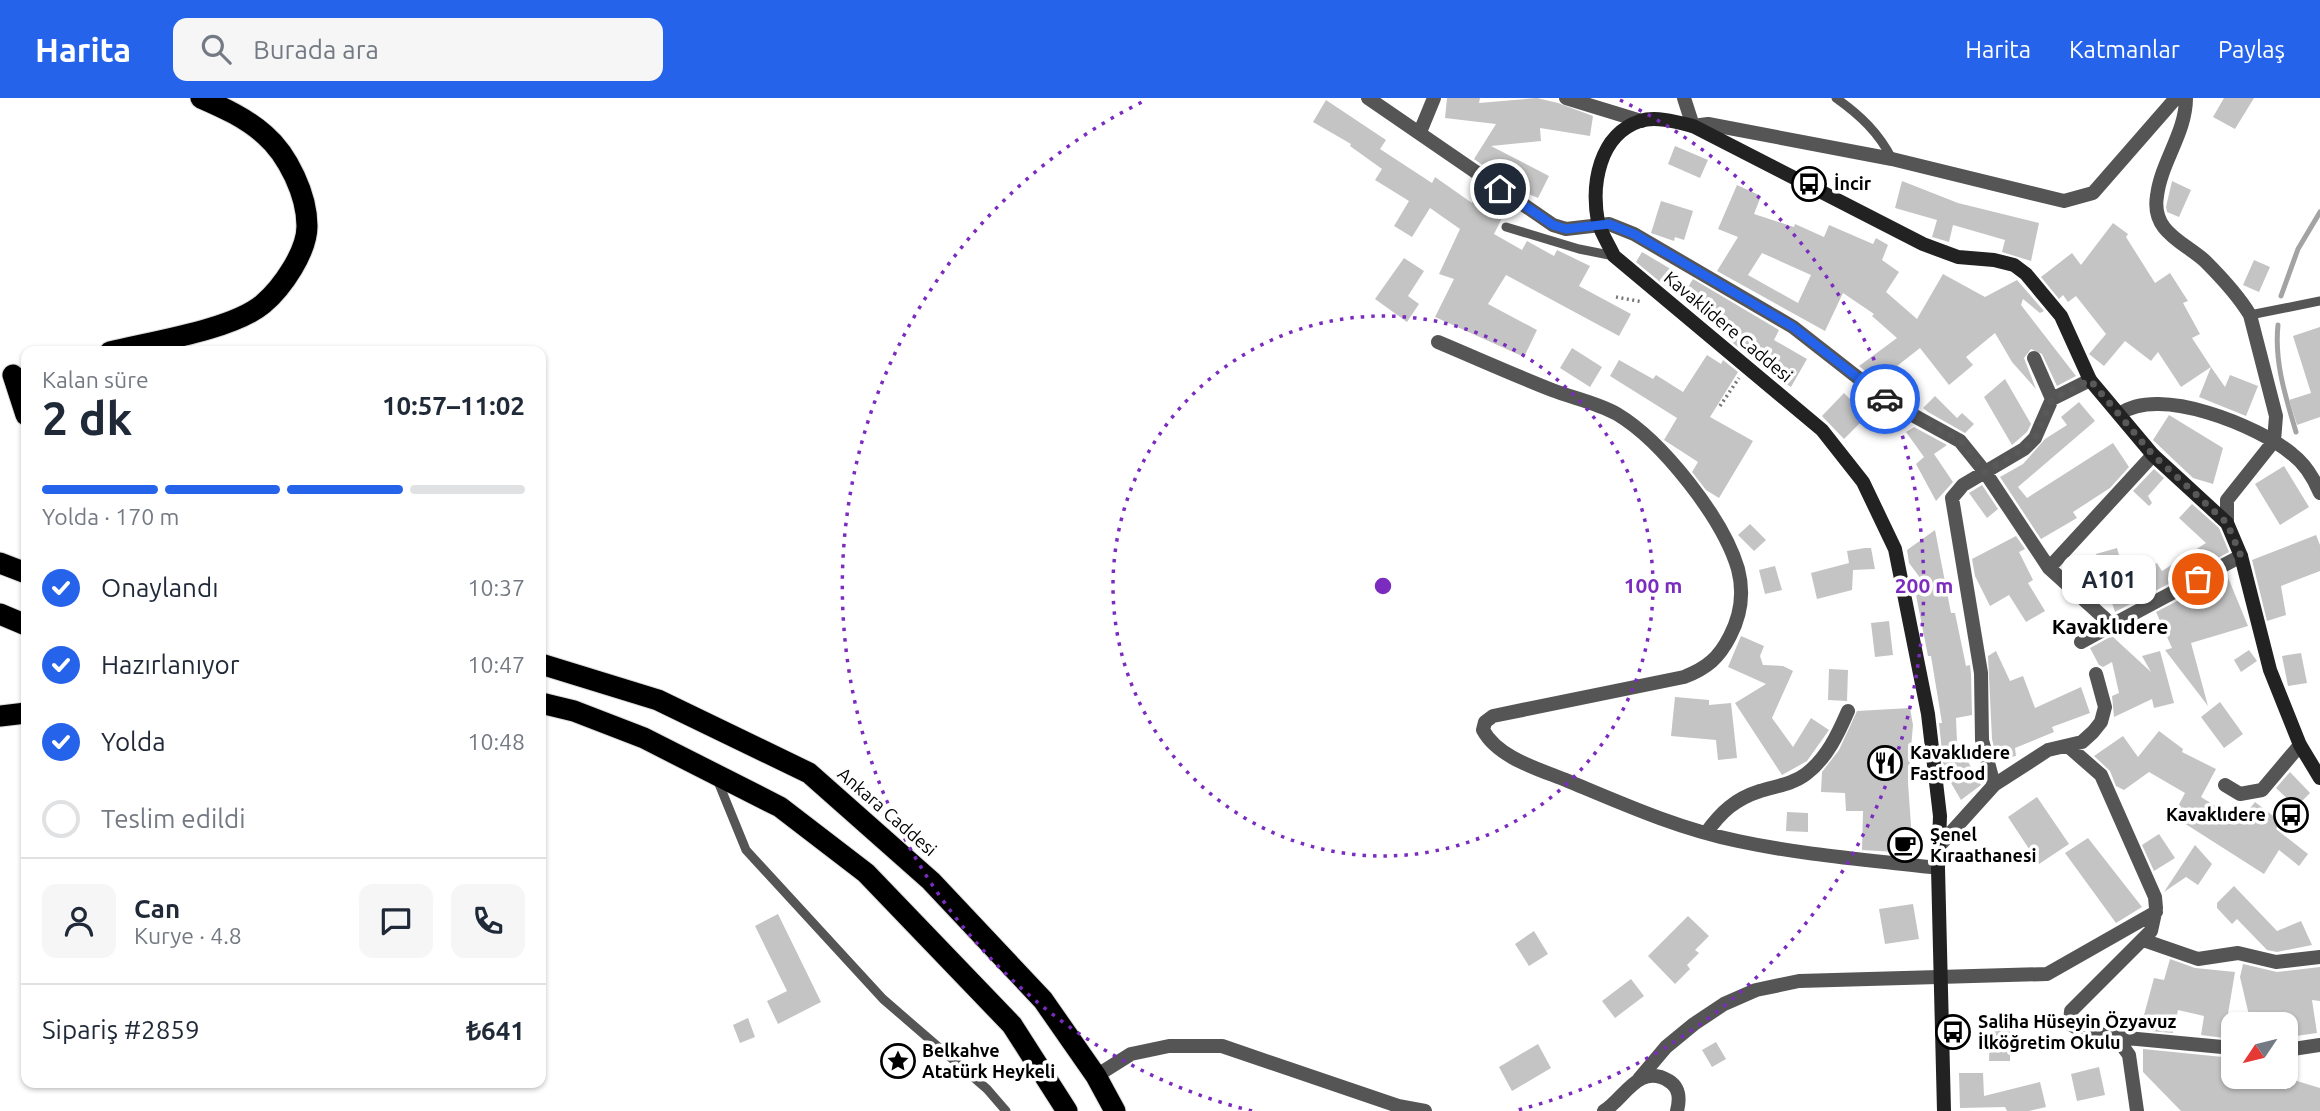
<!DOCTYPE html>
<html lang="tr">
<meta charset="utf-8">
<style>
:root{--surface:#fff;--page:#f6f6f7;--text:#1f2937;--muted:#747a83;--line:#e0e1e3;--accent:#2563eb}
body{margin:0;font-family:Ubuntu,sans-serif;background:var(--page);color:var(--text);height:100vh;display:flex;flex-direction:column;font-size:26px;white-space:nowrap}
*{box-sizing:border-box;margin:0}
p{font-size:23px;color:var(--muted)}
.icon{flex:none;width:38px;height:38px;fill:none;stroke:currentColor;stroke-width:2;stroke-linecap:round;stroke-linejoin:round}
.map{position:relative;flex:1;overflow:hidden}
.details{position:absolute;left:21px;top:248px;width:525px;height:742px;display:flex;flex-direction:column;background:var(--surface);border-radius:14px;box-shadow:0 2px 5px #0004}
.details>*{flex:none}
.needle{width:46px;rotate:235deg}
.controls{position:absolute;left:2221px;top:914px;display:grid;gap:14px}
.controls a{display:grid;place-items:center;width:77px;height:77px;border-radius:14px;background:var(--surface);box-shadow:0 2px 5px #0004;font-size:35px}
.pin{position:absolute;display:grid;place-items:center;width:60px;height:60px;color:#fff;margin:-30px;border:4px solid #fff;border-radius:50%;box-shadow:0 2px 7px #0007}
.courier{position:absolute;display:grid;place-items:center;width:70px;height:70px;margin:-35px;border:5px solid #2563eb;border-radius:50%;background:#fff;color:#222;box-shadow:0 2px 9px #0007}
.bubble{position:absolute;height:49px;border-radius:14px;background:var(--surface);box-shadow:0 2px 5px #0004;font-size:23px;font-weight:700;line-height:49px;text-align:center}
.summary em{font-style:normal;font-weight:700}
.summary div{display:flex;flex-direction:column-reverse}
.summary{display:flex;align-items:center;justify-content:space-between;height:119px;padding:0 21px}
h1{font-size:46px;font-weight:700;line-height:52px}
.bar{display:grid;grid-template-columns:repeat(4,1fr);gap:10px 7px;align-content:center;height:84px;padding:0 21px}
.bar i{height:9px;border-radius:5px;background:var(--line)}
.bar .selected{background:var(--accent)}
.bar p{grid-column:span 4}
.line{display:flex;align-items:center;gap:18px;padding:0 21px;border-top:2px solid var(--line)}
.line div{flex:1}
.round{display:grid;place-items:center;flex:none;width:74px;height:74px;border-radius:14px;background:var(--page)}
ol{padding:0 21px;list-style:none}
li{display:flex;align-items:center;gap:21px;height:77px}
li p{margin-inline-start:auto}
li .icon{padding:7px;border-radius:50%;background:var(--accent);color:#fff;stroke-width:4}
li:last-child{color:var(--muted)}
li i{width:38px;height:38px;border:4px solid var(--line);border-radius:50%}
header{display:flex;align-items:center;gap:42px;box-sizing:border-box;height:98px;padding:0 35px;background:var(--accent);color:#fff}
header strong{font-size:33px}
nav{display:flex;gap:38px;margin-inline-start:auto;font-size:24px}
.search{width:490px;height:63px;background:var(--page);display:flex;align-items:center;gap:18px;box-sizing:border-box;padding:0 24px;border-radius:14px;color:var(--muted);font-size:26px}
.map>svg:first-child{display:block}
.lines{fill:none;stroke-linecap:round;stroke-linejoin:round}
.stream{stroke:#a3a3a3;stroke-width:5}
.building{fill:#c4c4c4;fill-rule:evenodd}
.highway-casing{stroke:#dbdbdb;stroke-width:23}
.path{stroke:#777;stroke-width:3.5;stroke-dasharray:2 3.5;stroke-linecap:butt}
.lane{stroke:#555;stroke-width:9}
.street{stroke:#555;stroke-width:14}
.secondary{stroke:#222;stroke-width:14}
.highway{stroke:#000;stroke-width:21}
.done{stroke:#595959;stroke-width:7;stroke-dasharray:0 12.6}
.route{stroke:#2563eb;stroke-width:9}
.ring{fill:none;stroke:#7b2cbf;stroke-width:3.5;stroke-dasharray:3.5 7}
.labels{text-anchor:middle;stroke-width:7;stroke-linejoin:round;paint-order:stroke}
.poi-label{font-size:18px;font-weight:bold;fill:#000;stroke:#fff;text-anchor:start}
.street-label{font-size:18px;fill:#000;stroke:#fff}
.quarter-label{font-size:21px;font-weight:bold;fill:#000;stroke:#fff}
.centre{fill:#7b2cbf;stroke:#fff;stroke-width:3.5}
.ring-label{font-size:21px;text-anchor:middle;font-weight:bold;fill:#7b2cbf;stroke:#fff;stroke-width:7;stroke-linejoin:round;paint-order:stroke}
</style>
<header>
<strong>Harita</strong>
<div class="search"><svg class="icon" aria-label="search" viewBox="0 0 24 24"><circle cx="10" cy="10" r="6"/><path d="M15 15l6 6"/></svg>Burada ara</div>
<nav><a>Harita</a><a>Katmanlar</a><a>Paylaş</a></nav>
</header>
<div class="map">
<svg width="2320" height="1013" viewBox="0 0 2320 1013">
<rect width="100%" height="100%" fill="#fff"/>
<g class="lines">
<!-- stream -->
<path class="stream" d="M2281 198 2298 151 2320 114
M2278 227C2274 264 2286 300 2296 334"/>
</g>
<!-- building -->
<path class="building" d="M1447 0H1480L1479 5 1537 0 1558 5 1593 18 1590 38 1540 30 1541 43 1491 48 1549 78 1538 100 1517 91 1474 61 1496 26 1445 20Z
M2224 0H2254L2235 31 2213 19Z
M1326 2 1386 42 1380 51 1432 85 1435 79 1472 105 1480 89 1508 108 1494 136 1522 152 1527 143 1554 158 1557 152 1590 168 1579 188 1631 216 1619 238 1506 177 1488 206 1537 232 1524 259 1435 219 1454 181 1439 176 1460 131 1430 110 1412 139 1394 128 1409 103 1375 82 1382 71 1350 48 1351 46 1313 24Z
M1675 48 1708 62 1700 80 1668 66Z
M1902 83 1958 105 2039 125 2031 163 2002 154 2005 142 1953 127 1949 144 1932 139 1937 122 1895 110Z
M2172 83 2191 92 2179 119 2167 114 2166 109Z
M1737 87 1761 98 1754 116 1794 129 1795 126 1824 139 1829 127 1873 146 1876 140 1888 147 1882 162 1899 174 1886 194 1917 221 1943 176 1985 199 2017 182 2044 213 2040 215 2023 201 2021 207 2076 278 2057 288 2042 256 2031 251 2024 260 2036 291 2012 264 1995 235 1966 259 1973 267 1949 287 1920 250 1878 283 1859 268 1897 240 1872 218 1874 216 1843 195 1825 233 1717 173 1738 139 1718 131ZM1762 155 1811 177 1798 205 1748 177Z
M1661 103 1693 113 1684 142 1675 139 1674 143 1651 135Z
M2113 125 2128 136 2126 139 2155 185 2170 175 2188 203 2183 205 2200 236 2192 240 2211 269 2181 289 2158 254 2151 263 2125 243 2104 268 2089 256 2106 236 2076 198 2068 204 2063 197 2059 201 2041 179 2072 155 2081 167Z
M1642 154 1674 173 1665 188 1636 164Z
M1404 160 1424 173 1408 198 1419 206 1407 224 1375 201Z
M2254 162 2270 169 2259 194 2243 187Z
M1693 181 1779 232 1774 242 1807 261 1791 289 1772 277 1733 245 1740 235 1711 218 1715 211 1685 194Z
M2320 229V319L2297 327 2289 302 2311 295 2293 238Z
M1572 250 1602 269 1590 289 1560 270Z
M1707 257 1721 266 1723 262 1738 274 1710 319 1753 343 1719 400 1706 392 1692 374 1698 364 1664 342 1677 320 1610 278 1619 262 1653 281 1656 277 1683 294Z
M2211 269 2225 289 2230 277 2258 288 2246 318 2199 299Z
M2005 281 2031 326 2027 334 2012 347 1984 299Z
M1844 295 1867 318 1844 341 1822 318Z
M1935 298 1957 320 1962 315 1974 326 1965 335 1928 314 1923 310Z
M2079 304 2095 323 2018 389 2027 400 2113 345 2129 369 2110 390 2073 414 2077 420 2041 441 2000 379 2023 366 2045 341 2067 327 2061 319Z
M2169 317 2223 350 2213 386 2193 380 2153 342Z
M1914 329 1947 347 1934 356 1953 384 1936 403 1916 366 1924 359 1906 334Z
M2284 368 2309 409 2280 427 2255 386Z
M2154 371 2164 380 2148 398 2152 405 2149 408 2133 393Z
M1982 387 1998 411 1987 420 1969 395Z
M2192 406 2219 430 2229 454 2115 514 2096 456 2117 450 2126 482 2157 465 2162 473 2206 445 2179 420Z
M1750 426 1766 442 1754 453 1738 437Z
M1935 432 1951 515H1955L1966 568 1970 567 1971 576 1972 617 1956 620 1957 644 1981 687 1961 702 1944 673 1939 625H1942L1931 558H1928L1915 492 1927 489 1909 465 1907 452Z
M2316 437 2320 447V473L2281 488 2286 517 2267 523 2252 462Z
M2016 438 2025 451 2019 454 2033 482 2028 485 2045 513 2026 524 2009 497 1990 508 1975 478 1972 461Z
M1865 450H1871L1875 471 1853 472 1852 492 1817 501 1811 475 1849 465 1847 453Z
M1775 468 1782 492 1765 496 1759 472Z
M2227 477 2248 528 2191 545 2208 608 2165 552 2172 550 2156 514Z
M1889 523 1893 557 1875 559 1871 525Z
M1741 538 1764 548 1760 558 1763 567 1783 568 1793 573 1772 620 1793 649 1811 620 1829 632 1807 663 1782 677 1735 605 1766 586 1728 569Z
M2112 538 2151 574 2142 558 2160 553 2174 605 2154 610 2152 601 2114 619 2112 598 2119 595 2112 564 2103 569 2099 567 2090 550Z
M2249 552 2257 563 2241 574 2234 562Z
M1996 553 2010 583 2023 578 2035 610 2081 589 2090 615 2052 629 2054 634 2015 650 2016 658 1997 662 1992 641 1988 558Z
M2301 555 2307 585 2288 588 2282 558Z
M1829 571 1848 572 1847 603 1828 602Z
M1675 599 1709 602V607L1731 605 1737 660 1718 662 1716 642 1671 638Z
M2220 604 2243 636 2224 650 2201 619Z
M1910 610 1913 627 1908 685 1913 755 1862 752 1863 713H1846L1845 695 1821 694 1822 674 1839 652 1857 613Z
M2159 633 2183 651 2182 654 2216 671 2201 699 2240 723 2255 704 2281 724 2276 731 2308 756 2299 768 2279 752 2264 776 2173 718 2185 695 2149 674 2124 692 2116 688 2110 673 2094 658 2123 638 2138 659Z
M2290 674 2310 695 2296 709 2276 690Z
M2037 699 2069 746 2039 766 2008 719Z
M1787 714 1808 715V734L1786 733Z
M2159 736 2175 760 2154 773 2142 747Z
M2088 740 2142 809 2116 825 2065 755Z
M2195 747 2212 766 2198 787 2186 779 2164 794Z
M2234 788 2277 833 2301 823 2312 847 2277 854 2267 852 2237 821 2232 826 2217 810V805Z
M1913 806 1919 841 1885 846 1879 811Z
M778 816 821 904 778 926 767 903 787 893 755 828Z
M1688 818 1709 838 1695 852 1699 855 1687 867 1690 871 1675 886 1648 858Z
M1534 833 1548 856 1529 868 1515 846Z
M2170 861 2195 870 2235 874 2224 940 2201 937 2204 918 2178 912 2173 935 2140 932 2154 880 2164 882Z
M2243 866 2277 874 2320 869V903L2312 902 2317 935 2289 939 2287 926H2251L2240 879Z
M1631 881 1644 898 1615 920 1602 903Z
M748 920 755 939 740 945 733 927Z
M1990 929H2010V963H1989Z
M1716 944 1726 961 1712 969 1702 952Z
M1538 946 1551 970 1512 993 1499 969Z
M2143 951 2233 960V978H2297V983L2320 990V1013H2181L2143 974Z
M2099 969 2105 997 2077 1003 2071 976Z
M1959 975H1983L1984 998 2040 984 2046 1009 2029 1013H2007L2005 1009 1960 1010Z"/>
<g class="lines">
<!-- highway casing -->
<g class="highway-casing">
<path id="highway" d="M110 254C150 244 232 232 263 206 282 190 307 154 307 128 307 97 288 57 265 37 246 20 224 10 201 0
M13 277 26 317
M0 465 26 475
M0 516 26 527
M541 566 658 602 809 675 931 783 1043 902 1096 978 1115 1013
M541 605 574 613 644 640 780 709 866 775 1012 927 1067 1013
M0 618 26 615"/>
</g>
<!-- path -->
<path class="path" d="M1616 199 1643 204
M1720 308 1739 280"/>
<!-- lane -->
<path class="lane" d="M1836 0C1860 17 1879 35 1892 61
M1506 129 1579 151 1614 158
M2250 217 2320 203
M717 681 746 752 883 901 987 991 1006 1013"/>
<!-- street -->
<path class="street" d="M1368 0 1553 127 1566 131 1609 126 1634 136 1793 229 1889 304 1960 343 1985 374 2049 470 2112 527 2241 458
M1566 0 1641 23
M1684 0 1693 28 1708 26 1892 61 2064 103 2093 95 2176 0
M2186 0C2186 35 2161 64 2157 98 2151 134 2184 144 2205 163 2222 180 2238 197 2250 217L2276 318 2274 343 2227 402V425
M1420 34 1434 0
M1438 244C1476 260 1514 277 1552 292 1573 300 1598 305 1617 316 1662 343 1723 420 1738 471 1744 494 1741 517 1730 538 1719 560 1707 570 1684 579L1493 618 1485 624 1483 632C1498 660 1539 671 1568 683 1623 706 1679 731 1738 743 1803 757 1871 762 1938 770
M2034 260 2052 301
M2120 316C2159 287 2258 328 2292 356 2304 365 2314 381 2320 395
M2049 470 2153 357
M2081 544 2112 527
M2069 649 2101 677 2155 799 2156 810 2151 833 2071 913 2070 926 2082 933 2116 939 2129 957 2137 1013
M1994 687 1982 642 1981 575 1952 400 1963 387 2024 351 2035 340 2052 301 2090 282
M2225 687 2240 696 2262 692 2300 647
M1706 735C1721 714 1735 701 1760 693 1776 688 1793 686 1806 676 1827 660 1838 636 1848 613
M1938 749 1994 687 2048 652 2082 644 2093 634 2101 624 2105 609 2096 576
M2143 842 2198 861 2238 855 2276 864 2320 859
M2116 939 2233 950
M2286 952 2320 947
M1096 978 1131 956 1169 948H1222L1398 1008 1425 1013
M1639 981 1666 949 1694 926 1724 906 1756 892 1799 883 2047 876 2156 814
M1604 1013C1624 1001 1639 964 1669 983 1680 990 1680 1001 1677 1013"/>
<!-- secondary -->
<path class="secondary" d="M1944 1013 1938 770 1940 718 1928 616 1895 451 1863 384 1822 332 1614 158C1609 147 1601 135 1598 124 1591 86 1599 37 1640 23 1656 18 1677 24 1693 28L1923 146 1958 159 1994 162 2014 167 2026 176 2061 218 2090 282 2153 357 2227 425 2241 458 2270 572 2300 647 2320 680"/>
<!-- highway -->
<use href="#highway" class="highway"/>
</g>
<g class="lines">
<!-- done -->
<path class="done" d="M1885 301 1961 343 1985 374 2024 351 2035 340 2052 301 2090 282 2153 357 2227 425 2241 458 2198 481"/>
<!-- route -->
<path class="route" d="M1500 91 1553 127 1566 131 1609 126 1634 136 1793 229 1885 301"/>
</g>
<!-- distance rings -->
<g class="ring">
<circle cx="1383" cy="488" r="270"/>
<path d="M1252 1013A541 541 0 0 1 1146 2M1620 2A541 541 0 0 1 1514 1013"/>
</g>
<!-- icons -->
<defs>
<g id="bus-ring" transform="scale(1.75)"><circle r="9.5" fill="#fff" stroke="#000" stroke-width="1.5"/><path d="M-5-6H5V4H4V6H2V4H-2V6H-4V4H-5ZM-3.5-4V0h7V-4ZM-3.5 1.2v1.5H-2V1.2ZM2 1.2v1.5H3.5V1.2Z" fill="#000"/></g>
<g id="restaurant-ring" transform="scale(1.75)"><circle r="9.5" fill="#fff" stroke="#000" stroke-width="1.5"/><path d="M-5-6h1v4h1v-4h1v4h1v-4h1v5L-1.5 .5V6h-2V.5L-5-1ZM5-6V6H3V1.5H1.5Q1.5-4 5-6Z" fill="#000"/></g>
<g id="cafe-ring" transform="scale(1.75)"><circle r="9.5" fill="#fff" stroke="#000" stroke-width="1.5"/><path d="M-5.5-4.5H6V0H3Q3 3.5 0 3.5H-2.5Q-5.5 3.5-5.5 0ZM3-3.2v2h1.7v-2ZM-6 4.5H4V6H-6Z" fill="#000"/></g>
<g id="sight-ring" transform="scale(1.75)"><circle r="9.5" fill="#fff" stroke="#000" stroke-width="1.5"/><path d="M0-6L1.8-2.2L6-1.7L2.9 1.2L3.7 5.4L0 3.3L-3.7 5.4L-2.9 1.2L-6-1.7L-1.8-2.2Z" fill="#000"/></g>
</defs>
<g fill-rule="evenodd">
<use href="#bus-ring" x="1809" y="86"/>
<use href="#restaurant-ring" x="1885" y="665"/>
<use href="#bus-ring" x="2291" y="717"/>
<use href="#cafe-ring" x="1905" y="747"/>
<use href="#bus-ring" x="1953" y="934"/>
<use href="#sight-ring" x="898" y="963"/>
</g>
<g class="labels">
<!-- poi labels -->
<g class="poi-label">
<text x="1834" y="92">İncir</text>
<text x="1910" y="661">Kavaklıdere<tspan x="1910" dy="21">Fastfood</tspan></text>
<text x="2266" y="723" text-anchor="end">Kavaklıdere</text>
<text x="1930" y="743">Şenel<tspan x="1930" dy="21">Kıraathanesi</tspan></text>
<text x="1978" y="930">Saliha Hüseyin Özyavuz<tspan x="1978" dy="21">İlköğretim Okulu</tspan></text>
<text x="922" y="959">Belkahve<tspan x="922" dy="21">Atatürk Heykeli</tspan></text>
</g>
<!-- street labels -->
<g class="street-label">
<text transform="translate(1728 229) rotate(40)" y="6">Kavaklidere Caddesi</text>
<text transform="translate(887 714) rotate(41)" y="6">Ankara Caddesi</text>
</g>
<!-- quarter labels -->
<g class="quarter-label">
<text x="2110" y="536">Kavaklıdere</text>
</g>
</g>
<circle cx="1383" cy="488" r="10" class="centre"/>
<g class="ring-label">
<text x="1653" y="495">100 m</text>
<text x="1924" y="495">200 m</text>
</g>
</svg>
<div class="controls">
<a><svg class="needle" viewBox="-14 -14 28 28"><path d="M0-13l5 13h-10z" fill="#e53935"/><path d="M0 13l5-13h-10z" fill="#747a83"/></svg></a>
</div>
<div class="pin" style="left:2198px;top:481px;background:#ea580c"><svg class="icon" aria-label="bag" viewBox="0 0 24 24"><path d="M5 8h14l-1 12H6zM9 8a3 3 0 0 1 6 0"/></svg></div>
<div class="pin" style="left:1500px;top:91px;background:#1f2937"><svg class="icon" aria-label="home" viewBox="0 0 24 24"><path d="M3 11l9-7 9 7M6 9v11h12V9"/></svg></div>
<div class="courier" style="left:1885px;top:301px"><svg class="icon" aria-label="car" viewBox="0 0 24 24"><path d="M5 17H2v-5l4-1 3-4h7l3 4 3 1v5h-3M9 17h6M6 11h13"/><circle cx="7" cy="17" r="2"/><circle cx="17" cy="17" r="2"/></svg></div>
<div class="bubble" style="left:2062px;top:457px;width:94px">A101</div>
<section class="details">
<div class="summary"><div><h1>2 dk</h1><p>Kalan süre</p></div><em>10:57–11:02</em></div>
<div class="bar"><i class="selected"></i><i class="selected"></i><i class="selected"></i><i></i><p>Yolda · 170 m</p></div>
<ol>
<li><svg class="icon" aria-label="check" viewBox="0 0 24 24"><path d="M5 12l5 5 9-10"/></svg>Onaylandı<p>10:37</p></li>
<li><svg class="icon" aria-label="check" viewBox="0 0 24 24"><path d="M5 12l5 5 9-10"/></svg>Hazırlanıyor<p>10:47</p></li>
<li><svg class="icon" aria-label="check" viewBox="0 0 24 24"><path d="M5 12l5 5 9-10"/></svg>Yolda<p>10:48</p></li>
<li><i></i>Teslim edildi</li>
</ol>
<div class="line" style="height:126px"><a class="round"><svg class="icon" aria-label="person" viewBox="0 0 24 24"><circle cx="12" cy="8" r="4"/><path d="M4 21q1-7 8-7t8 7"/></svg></a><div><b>Can</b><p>Kurye · 4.8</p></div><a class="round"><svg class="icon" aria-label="chat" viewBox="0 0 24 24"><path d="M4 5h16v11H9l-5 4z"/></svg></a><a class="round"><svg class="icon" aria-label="phone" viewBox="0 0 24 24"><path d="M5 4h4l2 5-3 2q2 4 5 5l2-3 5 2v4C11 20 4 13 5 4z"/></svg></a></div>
<div class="line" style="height:91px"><div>Sipariş #2859</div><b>₺641</b></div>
</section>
</div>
